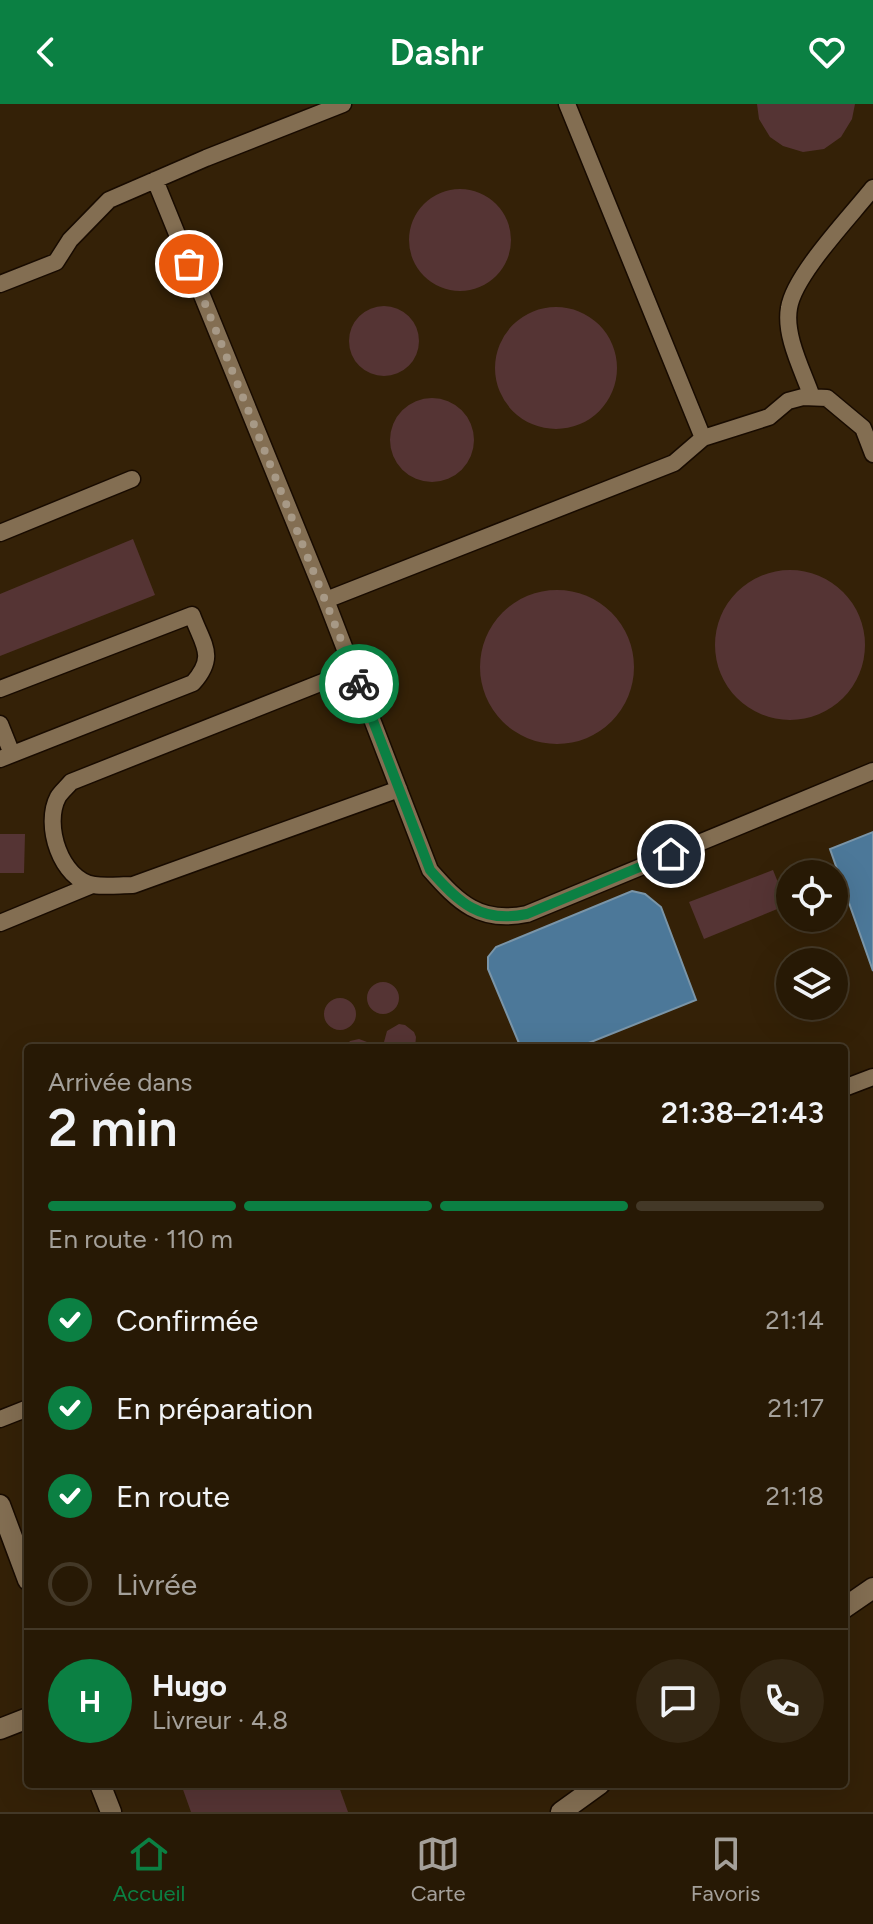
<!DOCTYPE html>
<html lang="fr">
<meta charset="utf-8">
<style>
:root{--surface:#271905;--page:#332613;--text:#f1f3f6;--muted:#a4a09a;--line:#433827;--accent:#0b8043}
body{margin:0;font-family:Figtree,sans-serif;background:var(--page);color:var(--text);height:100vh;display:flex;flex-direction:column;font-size:30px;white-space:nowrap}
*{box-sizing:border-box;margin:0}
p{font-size:26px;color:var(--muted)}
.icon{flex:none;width:44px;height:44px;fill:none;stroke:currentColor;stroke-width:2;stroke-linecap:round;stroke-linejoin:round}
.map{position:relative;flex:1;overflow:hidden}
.details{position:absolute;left:24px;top:940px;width:824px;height:744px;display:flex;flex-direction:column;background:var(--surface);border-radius:8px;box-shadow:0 8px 32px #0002,0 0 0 2px var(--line)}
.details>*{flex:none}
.fabs{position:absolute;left:776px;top:756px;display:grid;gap:16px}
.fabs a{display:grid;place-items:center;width:72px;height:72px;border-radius:50%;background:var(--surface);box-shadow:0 8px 32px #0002,0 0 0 2px var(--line);font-size:40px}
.pin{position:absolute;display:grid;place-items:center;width:68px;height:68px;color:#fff;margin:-34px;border:4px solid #fff;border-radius:50%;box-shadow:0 2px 8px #0007}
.courier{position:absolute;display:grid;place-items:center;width:80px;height:80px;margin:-40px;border:6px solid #0b8043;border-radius:50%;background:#fff;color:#222;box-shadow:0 2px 10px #0007}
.overview em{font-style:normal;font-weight:600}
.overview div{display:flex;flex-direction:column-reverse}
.overview{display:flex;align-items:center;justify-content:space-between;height:136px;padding:0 24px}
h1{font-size:52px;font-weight:600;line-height:60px}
.bar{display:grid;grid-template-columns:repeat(4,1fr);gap:12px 8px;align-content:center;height:96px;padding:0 24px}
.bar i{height:10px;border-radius:6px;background:var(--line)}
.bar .active{background:var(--accent)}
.bar p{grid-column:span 4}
.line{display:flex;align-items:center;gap:20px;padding:0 24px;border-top:2px solid var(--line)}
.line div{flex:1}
.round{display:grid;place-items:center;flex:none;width:84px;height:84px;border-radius:42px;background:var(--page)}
ol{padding:0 24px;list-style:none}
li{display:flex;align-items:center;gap:24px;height:88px}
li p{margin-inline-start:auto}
li .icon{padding:8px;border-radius:50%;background:var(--accent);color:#fff;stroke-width:4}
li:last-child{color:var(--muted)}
li i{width:44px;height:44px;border:4px solid var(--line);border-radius:50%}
header{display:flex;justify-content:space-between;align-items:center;height:104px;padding:0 24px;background:var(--accent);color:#fff;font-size:36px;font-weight:600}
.dock{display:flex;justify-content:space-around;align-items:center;height:112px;border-top:2px solid var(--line);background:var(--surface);font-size:22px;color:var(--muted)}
.dock a{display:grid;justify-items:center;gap:4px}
.dock .active{color:var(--accent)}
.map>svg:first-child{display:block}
.water{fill:#4c7899;stroke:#7a95a8;stroke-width:2}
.building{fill:#553434}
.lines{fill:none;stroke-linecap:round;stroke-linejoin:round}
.service-casing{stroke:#180b00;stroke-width:19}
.minor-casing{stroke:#180b00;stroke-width:23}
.tertiary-casing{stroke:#180b00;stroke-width:23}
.service{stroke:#836e52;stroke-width:16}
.minor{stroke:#836e52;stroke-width:20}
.tertiary{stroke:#836e52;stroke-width:20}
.done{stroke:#a79986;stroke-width:8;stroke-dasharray:0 14.4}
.route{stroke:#0b8043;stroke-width:10}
</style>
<header><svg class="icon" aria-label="back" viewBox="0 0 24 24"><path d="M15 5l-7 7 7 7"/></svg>Dashr<svg class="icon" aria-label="heart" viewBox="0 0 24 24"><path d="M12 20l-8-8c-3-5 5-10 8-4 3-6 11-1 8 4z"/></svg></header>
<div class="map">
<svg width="873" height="1708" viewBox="0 0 873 1708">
<rect width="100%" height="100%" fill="#342107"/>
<!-- water -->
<path class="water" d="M873 728V867L830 745Z
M632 787 645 790 661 803 696 896 576 944H521L488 865V853L496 843Z"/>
<!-- building -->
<path class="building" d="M757 0H855L852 15 841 33 824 45 803 48 783 42 770 33 759 15Z
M409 136a51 51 0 1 1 102 0a51 51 0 1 1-102 0Z
M349 237a35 35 0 1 1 70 0a35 35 0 1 1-70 0Z
M495 264a61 61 0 1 1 122 0a61 61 0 1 1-122 0Z
M390 336a42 42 0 1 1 84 0a42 42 0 1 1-84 0Z
M133 435 155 491 0 552V490Z
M715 541a75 75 0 1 1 150 0a75 75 0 1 1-150 0Z
M480 563a77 77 0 1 1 154 0a77 77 0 1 1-154 0Z
M0 730H25L24 769H0Z
M773 766 787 801 704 835 689 798Z
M367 894a16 16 0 1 1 32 0a16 16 0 1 1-32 0Z
M324 910a16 16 0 1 1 32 0a16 16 0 1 1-32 0Z
M399 920 405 921 414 928 416 933 415 944H385L384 938 387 927Z
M359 935 367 938 373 944H344L350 937Z
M181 1680H338L348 1708H191Z"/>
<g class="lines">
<!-- service casing -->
<g class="service-casing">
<path id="service" d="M567 0 703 334
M155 76 326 496 674 359 703 334 769 313 788 297 803 293 827 294 863 324 873 350
M0 180 56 158 70 136 109 96 206 54 343 0
M812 293C803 267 784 232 789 204 794 171 850 113 873 84
M0 429 132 375
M326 496 430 766C458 798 480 820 527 810L873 667
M353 566 71 678C67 683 61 688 58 693 43 721 61 776 94 781 106 783 120 781 133 781L399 685
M0 585 192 511C203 541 217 552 193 579L0 655
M0 620 12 650
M0 819 92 781
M844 984 873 973
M0 1315 28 1304"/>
</g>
<!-- minor casing -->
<g class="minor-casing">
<path id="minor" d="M844 1504 873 1484
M0 1625 28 1614
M561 1708 600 1680"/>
</g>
<!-- tertiary casing -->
<g class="tertiary-casing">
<path id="tertiary" d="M0 1401 28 1476
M100 1680 111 1708"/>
</g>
<!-- service -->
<use href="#service" class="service"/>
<!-- minor -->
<use href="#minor" class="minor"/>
<!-- tertiary -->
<use href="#tertiary" class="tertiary"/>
</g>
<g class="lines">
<!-- done -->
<path class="done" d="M189 160 359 580"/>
<!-- route -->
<path class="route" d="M359 580 430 766C458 798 481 820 527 810L671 750"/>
</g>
</svg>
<div class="fabs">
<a><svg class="icon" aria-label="locate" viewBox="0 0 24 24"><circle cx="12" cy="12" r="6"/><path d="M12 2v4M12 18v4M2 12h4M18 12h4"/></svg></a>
<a><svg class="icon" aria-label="layers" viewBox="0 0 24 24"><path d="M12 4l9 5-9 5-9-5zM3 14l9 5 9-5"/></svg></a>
</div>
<div class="pin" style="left:189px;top:160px;background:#ea580c"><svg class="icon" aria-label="bag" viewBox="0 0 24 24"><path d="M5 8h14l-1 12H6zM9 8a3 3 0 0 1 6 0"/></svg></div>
<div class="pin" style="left:671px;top:750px;background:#1f2937"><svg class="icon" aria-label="home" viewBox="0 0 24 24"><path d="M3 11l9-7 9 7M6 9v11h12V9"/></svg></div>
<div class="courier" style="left:359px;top:580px"><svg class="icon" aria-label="bike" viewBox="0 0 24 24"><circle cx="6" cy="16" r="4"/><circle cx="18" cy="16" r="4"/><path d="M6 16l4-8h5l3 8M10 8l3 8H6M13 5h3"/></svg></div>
<section class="details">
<div class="overview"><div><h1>2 min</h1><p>Arrivée dans</p></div><em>21:38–21:43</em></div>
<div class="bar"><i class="active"></i><i class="active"></i><i class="active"></i><i></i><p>En route · 110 m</p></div>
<ol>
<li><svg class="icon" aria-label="check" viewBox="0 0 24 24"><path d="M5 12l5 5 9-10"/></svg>Confirmée<p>21:14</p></li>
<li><svg class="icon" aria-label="check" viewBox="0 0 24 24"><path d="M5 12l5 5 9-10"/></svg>En préparation<p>21:17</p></li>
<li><svg class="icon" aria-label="check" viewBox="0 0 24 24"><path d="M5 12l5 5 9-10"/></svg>En route<p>21:18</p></li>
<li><i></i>Livrée</li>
</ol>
<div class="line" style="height:144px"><b class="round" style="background:var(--accent);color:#fff">H</b><div><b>Hugo</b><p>Livreur · 4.8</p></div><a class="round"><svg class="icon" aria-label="chat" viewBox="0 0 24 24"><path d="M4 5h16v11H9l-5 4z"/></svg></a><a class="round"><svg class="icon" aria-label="phone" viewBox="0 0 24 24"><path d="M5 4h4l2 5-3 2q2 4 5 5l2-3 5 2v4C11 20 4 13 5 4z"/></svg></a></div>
</section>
</div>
<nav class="dock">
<a class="active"><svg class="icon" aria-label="home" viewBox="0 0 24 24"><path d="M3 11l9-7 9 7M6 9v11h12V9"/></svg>Accueil</a>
<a><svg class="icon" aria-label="map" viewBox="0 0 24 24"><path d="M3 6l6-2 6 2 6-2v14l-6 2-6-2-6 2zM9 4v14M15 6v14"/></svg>Carte</a>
<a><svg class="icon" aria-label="saved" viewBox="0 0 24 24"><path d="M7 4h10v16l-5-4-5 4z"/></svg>Favoris</a>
</nav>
